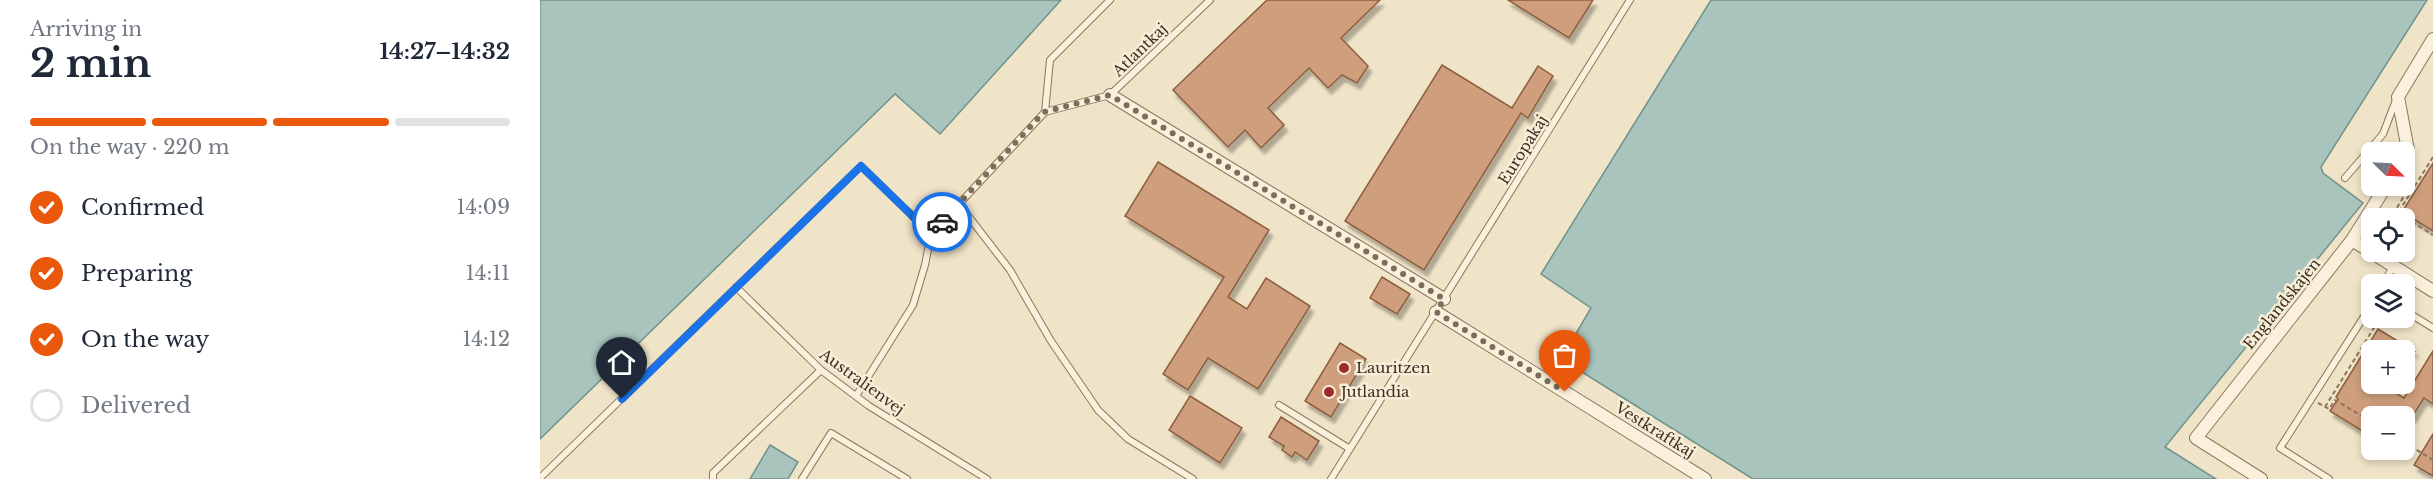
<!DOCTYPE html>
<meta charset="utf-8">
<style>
:root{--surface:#fff;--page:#f2f2f3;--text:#1f2937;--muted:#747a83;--line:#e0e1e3;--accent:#ea580c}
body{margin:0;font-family:"Libre Baskerville",serif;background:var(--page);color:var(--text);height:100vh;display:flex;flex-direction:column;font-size:22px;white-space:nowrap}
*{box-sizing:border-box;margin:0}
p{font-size:20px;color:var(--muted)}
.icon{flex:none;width:33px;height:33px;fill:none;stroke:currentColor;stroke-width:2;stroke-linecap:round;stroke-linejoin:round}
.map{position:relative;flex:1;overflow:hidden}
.panel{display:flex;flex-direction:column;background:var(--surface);width:540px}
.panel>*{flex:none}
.needle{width:39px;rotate:114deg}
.buttons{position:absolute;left:1821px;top:142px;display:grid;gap:12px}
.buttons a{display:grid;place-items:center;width:54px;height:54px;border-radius:9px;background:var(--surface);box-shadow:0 3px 9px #0003;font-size:30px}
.pin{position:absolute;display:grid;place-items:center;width:51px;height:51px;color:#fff;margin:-62px -26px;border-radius:50% 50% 50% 0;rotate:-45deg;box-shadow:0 0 6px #0007}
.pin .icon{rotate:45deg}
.courier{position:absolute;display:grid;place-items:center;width:60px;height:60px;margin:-30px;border:4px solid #1a73e8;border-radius:50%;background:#fff;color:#222;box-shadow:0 2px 8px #0007}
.head em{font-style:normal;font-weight:800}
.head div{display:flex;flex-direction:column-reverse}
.head{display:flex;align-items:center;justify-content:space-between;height:102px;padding:0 30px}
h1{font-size:39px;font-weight:800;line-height:45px}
.bar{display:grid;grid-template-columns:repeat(4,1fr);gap:9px 6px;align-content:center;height:72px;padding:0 30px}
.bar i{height:8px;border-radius:4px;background:var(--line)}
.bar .selected{background:var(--accent)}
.bar p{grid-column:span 4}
ol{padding:0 30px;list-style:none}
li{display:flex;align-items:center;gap:18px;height:66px}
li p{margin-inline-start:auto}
li .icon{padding:6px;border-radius:50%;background:var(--accent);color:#fff;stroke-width:4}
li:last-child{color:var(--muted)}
li i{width:33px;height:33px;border:3px solid var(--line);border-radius:50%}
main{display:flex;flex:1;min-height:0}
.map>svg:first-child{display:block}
.water{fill:#a9c4bc;stroke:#6f938a;stroke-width:1.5}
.building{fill:#cf9f7d;stroke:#8d5f41;stroke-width:1.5;filter:url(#shadow)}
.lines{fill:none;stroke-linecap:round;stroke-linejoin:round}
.lane-casing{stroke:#8d765c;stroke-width:8}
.street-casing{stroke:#8d765c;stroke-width:14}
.path{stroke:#8d765c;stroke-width:2;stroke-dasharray:4.5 3;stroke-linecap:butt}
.lane{stroke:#faf1dc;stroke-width:6}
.street{stroke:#faf1dc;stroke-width:12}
.done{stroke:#7c6e5b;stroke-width:6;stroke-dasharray:0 10.8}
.route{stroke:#1a73e8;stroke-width:8}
.poi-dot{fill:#9e2a2b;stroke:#f7eed8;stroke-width:2}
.labels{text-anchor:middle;stroke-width:5;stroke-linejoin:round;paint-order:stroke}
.street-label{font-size:15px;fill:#3d2e20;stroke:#f7eed8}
.poi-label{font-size:15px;fill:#3d2e20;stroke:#f7eed8;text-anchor:start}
</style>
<main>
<section class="panel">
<div class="head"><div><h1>2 min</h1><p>Arriving in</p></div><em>14:27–14:32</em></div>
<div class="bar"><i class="selected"></i><i class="selected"></i><i class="selected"></i><i></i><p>On the way · 220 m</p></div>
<ol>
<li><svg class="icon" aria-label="check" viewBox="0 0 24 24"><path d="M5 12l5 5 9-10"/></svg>Confirmed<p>14:09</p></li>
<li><svg class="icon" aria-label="check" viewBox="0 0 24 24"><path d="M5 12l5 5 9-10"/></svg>Preparing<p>14:11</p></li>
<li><svg class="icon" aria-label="check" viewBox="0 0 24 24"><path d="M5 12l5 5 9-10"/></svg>On the way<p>14:12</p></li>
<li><i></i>Delivered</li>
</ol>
</section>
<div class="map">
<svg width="1893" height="479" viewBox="0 0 1893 479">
<defs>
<filter id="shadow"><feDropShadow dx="3.5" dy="6" stdDeviation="1.5" flood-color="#0004"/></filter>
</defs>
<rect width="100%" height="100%" fill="#f0e4c8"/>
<!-- water -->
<path class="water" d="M0 0H521L400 134 355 94 0 439Z
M1171 0H1887L1781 167 1783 173 1823 203 1625 447 1676 479H1213L1021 359 1051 308 1001 274Z
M230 445 258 462 248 479H210Z"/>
<!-- building -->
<path class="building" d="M727 0H840L801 38 828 66 817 83 802 75 788 88 769 68 728 108 744 125 721 148 705 130 688 147 633 90Z
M968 0H1053L1029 38Z
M902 65 972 108 998 66 1013 76 988 118 981 113 884 270 805 221Z
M618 162 729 230 688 297 707 309 726 278 770 306 718 389 668 358 648 390 623 374 684 277 585 216Z
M1893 163V231L1862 212Z
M842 277 870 294 857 314 830 298Z
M1838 329 1874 351H1832V384H1841L1864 398 1893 351V404L1884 398 1872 417H1832V437L1790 411 1798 399 1796 397Z
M800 343 826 359 791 417 765 401Z
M650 396 702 428 680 463 629 430Z
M741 417 779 441 767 460 755 452 752 457 742 450 744 446 729 437Z
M1893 434V476L1874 465Z"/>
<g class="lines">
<!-- lane casing -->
<g class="lane-casing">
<path id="lane" d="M505 112 510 60 570 0
M1805 178 1843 134 1856 100
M419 204 470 270 511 341 558 410 588 439 653 479
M1843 285 1853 266
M196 287 281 370 329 406 447 479
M1864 310 1893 328
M316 396 373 305 385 265 391 234
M739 405 810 449
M0 478 321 166 391 234 505 112 570 95 670 0
M173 479V473L281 370
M262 479 291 433 367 479
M791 479 1090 0
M1789 479 1740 448 1832 304"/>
</g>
<!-- street casing -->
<g class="street-casing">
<path id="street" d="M570 95 904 299
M1864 156 1868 150 1858 97 1893 39
M1812 240 1893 291
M896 312 1165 479
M1721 479 1656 438 1812 240 1846 186"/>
</g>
<!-- path -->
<path class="path" d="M1893 157 1858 213 1893 235
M1858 213 1855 211 1870 186
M1778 403 1789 409 1795 400 1832 422
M1785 407 1840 318
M1864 442 1893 460"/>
<!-- lane -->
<use href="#lane" class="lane"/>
<!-- street -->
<use href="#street" class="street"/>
</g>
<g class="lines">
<!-- done -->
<path class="done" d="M402 222 504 112 570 95 904 299 896 312 1025 392"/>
<!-- route -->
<path class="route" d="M82 399 321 166 391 234 402 222"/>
</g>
<!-- markers -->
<g class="poi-dot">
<circle cx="804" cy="368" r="6"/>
<circle cx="789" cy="392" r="6"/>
</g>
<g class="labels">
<!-- street labels -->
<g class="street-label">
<text transform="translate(600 50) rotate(-44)" y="5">Atlantkaj</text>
<text transform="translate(983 150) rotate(-58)" y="5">Europakaj</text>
<text transform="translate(1742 304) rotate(-51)" y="5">Englandskajen</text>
<text transform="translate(322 382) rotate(36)" y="5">Australienvej</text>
<text transform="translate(1115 430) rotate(32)" y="5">Vestkraftkaj</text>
</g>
<!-- poi labels -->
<g class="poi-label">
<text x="816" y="373">Lauritzen</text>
<text x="801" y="397">Jutlandia</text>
</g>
</g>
</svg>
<div class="buttons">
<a><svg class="needle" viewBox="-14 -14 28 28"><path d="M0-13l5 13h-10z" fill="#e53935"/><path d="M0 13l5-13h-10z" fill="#747a83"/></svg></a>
<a><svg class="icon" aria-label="locate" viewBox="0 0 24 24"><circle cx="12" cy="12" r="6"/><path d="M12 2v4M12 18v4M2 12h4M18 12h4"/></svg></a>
<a><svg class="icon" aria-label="layers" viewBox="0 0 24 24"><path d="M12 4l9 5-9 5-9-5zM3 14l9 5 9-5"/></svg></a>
<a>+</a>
<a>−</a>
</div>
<div class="pin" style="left:1025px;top:392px;background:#ea580c"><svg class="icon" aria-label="bag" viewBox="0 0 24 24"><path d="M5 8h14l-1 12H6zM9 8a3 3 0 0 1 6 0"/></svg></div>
<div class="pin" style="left:82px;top:399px;background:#1f2937"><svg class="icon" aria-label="home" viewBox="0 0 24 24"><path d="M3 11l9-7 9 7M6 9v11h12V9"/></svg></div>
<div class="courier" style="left:402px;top:222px"><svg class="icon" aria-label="car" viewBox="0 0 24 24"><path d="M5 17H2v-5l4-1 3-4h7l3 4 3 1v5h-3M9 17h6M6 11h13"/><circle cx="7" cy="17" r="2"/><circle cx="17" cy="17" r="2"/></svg></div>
</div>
</main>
